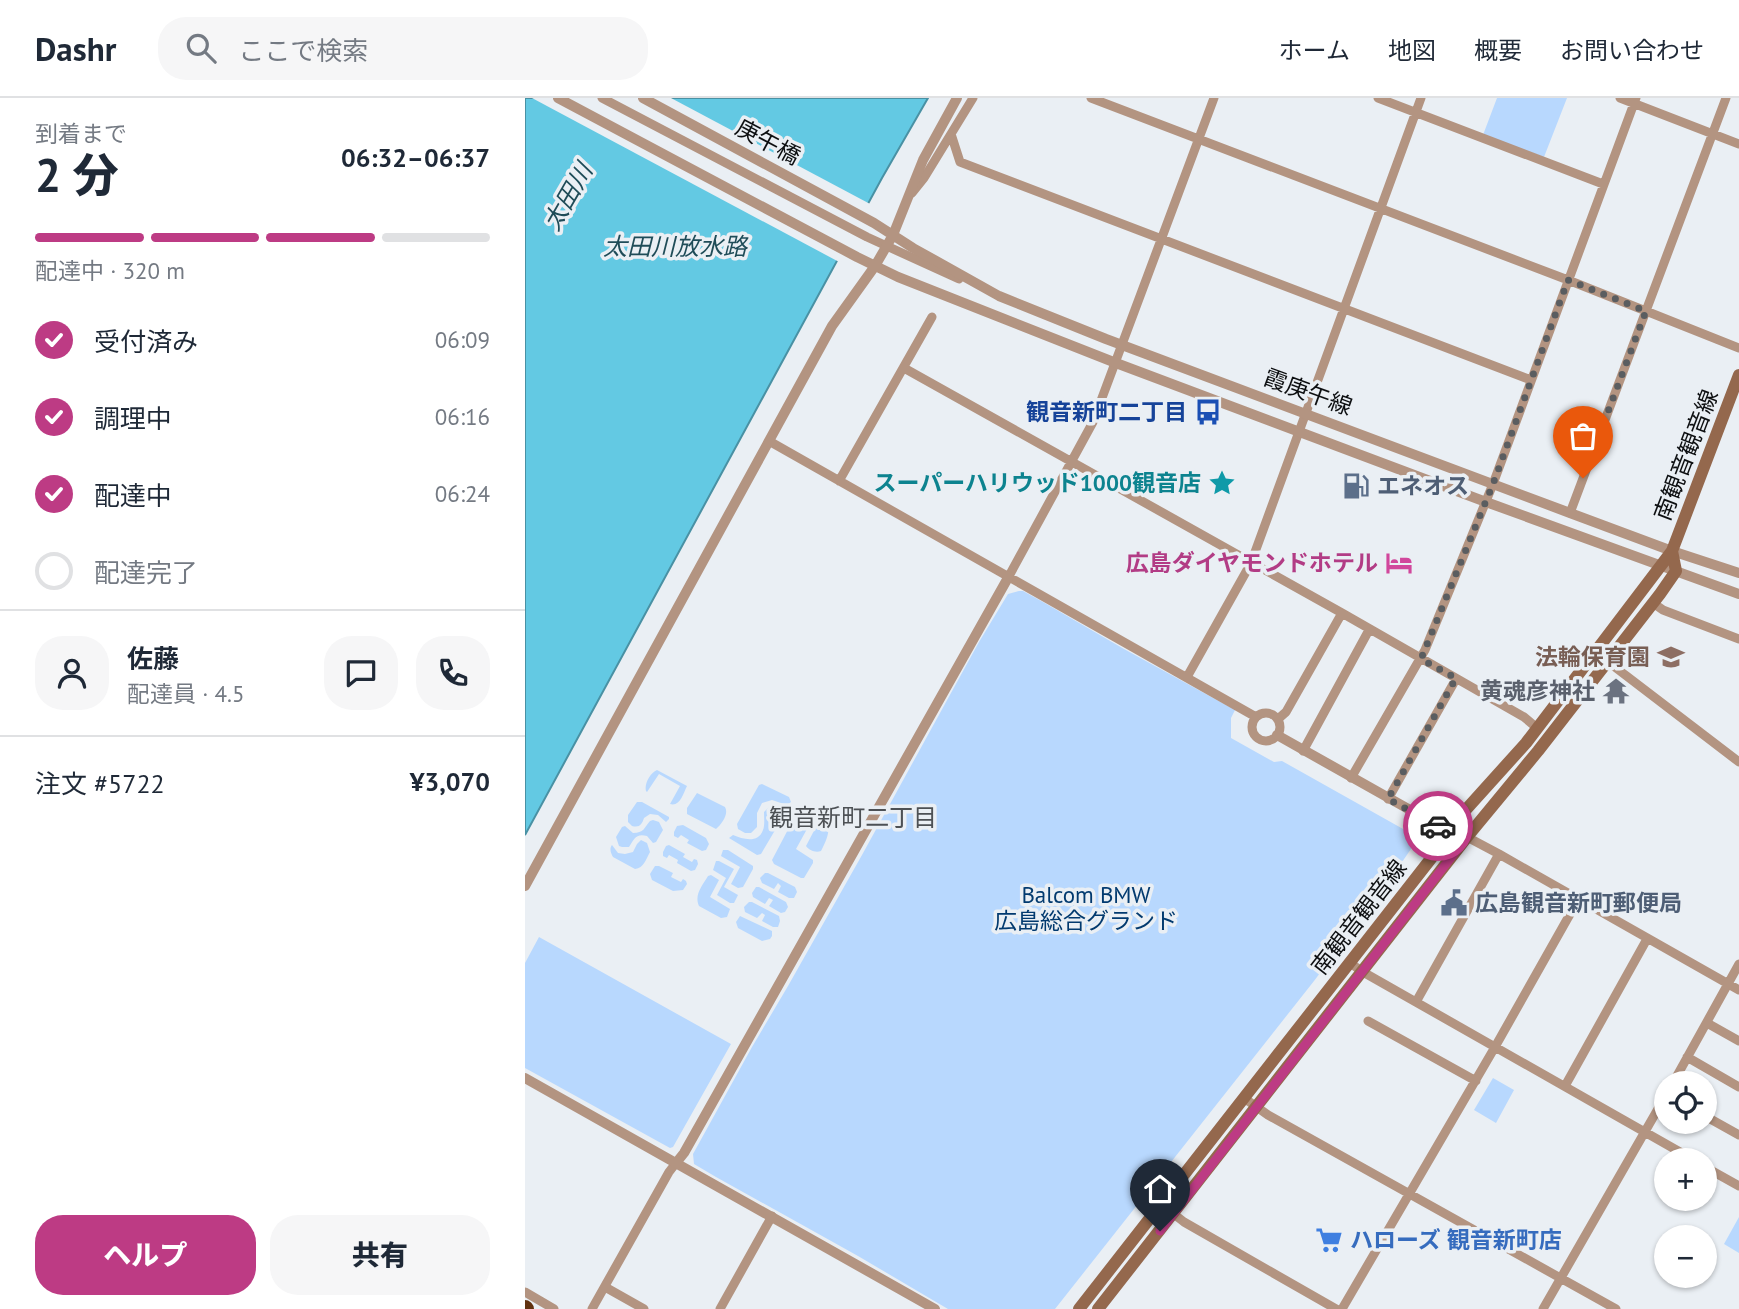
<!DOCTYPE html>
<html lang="ja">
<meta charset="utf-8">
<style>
:root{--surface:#fff;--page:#f6f6f7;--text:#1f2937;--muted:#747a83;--line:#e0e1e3;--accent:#bd3b84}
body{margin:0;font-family:"PT Sans","Noto Sans JP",sans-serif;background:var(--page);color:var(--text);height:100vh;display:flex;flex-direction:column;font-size:26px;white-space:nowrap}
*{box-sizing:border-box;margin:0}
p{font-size:23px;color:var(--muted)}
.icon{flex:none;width:38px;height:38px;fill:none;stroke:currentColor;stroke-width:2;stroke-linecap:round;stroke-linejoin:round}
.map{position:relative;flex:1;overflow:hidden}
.side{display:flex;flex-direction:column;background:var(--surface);width:525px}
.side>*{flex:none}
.controls{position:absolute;left:1129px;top:973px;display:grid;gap:14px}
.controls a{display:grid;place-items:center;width:63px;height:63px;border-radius:50%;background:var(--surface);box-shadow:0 2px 5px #0004;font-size:35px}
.pin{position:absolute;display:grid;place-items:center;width:60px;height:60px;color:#fff;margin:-72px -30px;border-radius:50% 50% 50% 0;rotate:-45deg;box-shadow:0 0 7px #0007}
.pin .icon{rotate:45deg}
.courier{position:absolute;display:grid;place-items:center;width:70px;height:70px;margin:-35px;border:5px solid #bd3b84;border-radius:50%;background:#fff;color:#222;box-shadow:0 2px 9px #0007}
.overview em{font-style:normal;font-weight:800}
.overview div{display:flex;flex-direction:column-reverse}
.overview{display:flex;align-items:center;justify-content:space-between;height:119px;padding:0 35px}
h1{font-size:46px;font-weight:800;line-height:52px}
.bar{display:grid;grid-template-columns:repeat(4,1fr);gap:10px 7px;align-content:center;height:84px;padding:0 35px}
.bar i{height:9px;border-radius:5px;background:var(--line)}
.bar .active{background:var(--accent)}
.bar p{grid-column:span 4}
.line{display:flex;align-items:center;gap:18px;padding:0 35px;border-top:2px solid var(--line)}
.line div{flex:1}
.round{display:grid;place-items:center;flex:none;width:74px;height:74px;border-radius:28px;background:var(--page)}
ol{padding:0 35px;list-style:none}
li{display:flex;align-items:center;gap:21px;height:77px}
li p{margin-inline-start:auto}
li .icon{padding:7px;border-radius:50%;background:var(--accent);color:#fff;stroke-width:4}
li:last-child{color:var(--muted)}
li i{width:38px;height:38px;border:4px solid var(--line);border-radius:50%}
.action{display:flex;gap:14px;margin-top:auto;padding:14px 35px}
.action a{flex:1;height:80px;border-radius:28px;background:var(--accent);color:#fff;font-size:28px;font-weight:800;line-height:80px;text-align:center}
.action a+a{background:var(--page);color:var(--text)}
header{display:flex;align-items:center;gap:42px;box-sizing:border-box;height:98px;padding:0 35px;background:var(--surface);border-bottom:2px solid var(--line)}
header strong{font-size:33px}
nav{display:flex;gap:38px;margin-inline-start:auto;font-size:24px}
.search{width:490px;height:63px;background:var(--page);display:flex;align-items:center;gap:18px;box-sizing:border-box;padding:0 24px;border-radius:28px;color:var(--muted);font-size:26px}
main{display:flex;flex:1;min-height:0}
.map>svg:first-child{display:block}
.green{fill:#b8d8fe}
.water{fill:#63c9e3;stroke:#4991a4;stroke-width:2}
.pier{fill:#eaeff4}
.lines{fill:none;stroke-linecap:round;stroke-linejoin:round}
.minor{stroke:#b39481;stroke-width:9}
.tertiary{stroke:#b39481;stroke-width:10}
.secondary{stroke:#94684d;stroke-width:12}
.motorway{stroke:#613210;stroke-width:16}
.done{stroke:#5a5d60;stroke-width:7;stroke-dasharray:0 12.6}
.route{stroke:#bd3b84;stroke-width:9}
.labels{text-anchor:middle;stroke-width:7;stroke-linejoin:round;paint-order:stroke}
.street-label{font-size:23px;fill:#0d0f11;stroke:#eaeff4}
.transit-label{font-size:23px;font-weight:bold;fill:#164399;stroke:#eaeff4;text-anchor:end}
.culture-label{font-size:23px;font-weight:bold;fill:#0d838f;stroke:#eaeff4;text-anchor:end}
.service-label{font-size:23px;font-weight:bold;fill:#4e5e75;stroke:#eaeff4;text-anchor:start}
.hotel-label{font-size:23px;font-weight:bold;fill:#b23c85;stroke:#eaeff4;text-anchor:end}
.education-label{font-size:23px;font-weight:bold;fill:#785e54;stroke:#eaeff4;text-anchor:end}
.worship-label{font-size:23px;font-weight:bold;fill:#5b616d;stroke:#eaeff4;text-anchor:end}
.park-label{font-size:23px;fill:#023a6f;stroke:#eaeff4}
.shop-label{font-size:23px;font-weight:bold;fill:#366cbe;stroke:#eaeff4;text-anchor:start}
.water-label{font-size:24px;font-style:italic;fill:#1f4c58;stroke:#eaeff4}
.neighbourhood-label{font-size:24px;fill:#4d5155;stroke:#eaeff4}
</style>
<header>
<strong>Dashr</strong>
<div class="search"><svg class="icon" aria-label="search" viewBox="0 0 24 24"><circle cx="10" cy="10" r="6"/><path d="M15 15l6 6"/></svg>ここで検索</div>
<nav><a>ホーム</a><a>地図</a><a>概要</a><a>お問い合わせ</a></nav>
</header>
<main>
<section class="side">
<div class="overview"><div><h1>2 分</h1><p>到着まで</p></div><em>06:32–06:37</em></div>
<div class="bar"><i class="active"></i><i class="active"></i><i class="active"></i><i></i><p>配達中 · 320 m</p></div>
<ol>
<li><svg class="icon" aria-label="check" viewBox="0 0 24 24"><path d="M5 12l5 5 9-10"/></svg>受付済み<p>06:09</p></li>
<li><svg class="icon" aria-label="check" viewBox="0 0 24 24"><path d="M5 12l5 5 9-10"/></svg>調理中<p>06:16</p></li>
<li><svg class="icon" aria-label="check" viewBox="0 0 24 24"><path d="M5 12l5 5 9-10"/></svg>配達中<p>06:24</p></li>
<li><i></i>配達完了</li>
</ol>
<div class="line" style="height:126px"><a class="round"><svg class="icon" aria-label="person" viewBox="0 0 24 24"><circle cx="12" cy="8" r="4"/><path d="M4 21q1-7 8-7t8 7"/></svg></a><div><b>佐藤</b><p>配達員 · 4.5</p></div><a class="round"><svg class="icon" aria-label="chat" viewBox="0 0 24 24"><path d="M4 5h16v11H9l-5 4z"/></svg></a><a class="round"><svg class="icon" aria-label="phone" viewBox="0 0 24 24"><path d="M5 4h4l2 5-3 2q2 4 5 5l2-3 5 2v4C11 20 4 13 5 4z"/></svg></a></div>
<div class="line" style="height:91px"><div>注文 #5722</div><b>¥3,070</b></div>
<div class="action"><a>ヘルプ</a><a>共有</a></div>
</section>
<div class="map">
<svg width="1214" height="1211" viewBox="0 0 1214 1211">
<rect width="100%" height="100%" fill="#eaeff4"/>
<!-- green -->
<path class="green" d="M972 0H1042L1019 59 958 37Z
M494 493H498L518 504 599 551 710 612 706 620V640L749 664 757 663 887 736 888 748 875 767 863 778 840 808 826 834 789 883 530 1211H423L333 1158 191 1079 169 1066 168 1056 227 949 263 888 337 757 454 544 483 496Z
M132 672 162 688C158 696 155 709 145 706L155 688 134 676 122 694 121 693C119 686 125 675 132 672Z
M237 686 264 699 266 704 262 707 247 702 237 705 232 715V729L226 735H220L213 731 212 726 234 687Z
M172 695 200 709C204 716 197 726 191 731L162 716V710Z
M112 704H117L144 719V721L141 724 133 717 125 716 119 720C117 726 115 730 107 728L103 724V717Z
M248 708 257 712 259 717 236 756 232 757 204 740 208 737C218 741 233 746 238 732 240 727 239 720 239 714L244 709Z
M281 709C305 723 309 728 296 753 290 755 284 752 281 748L292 727 274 716 275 711Z
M128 722 134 724 138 732 131 744 128 745 122 738C111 735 109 741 104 749H97L94 748 91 739 97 729 100 728 108 735C119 735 119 730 125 723Z
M271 723 280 728 282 731 271 751 288 762V765L279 780H276L249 766 247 762 267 724Z
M158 727 181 740 184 746 181 752 177 753 162 745 164 742 156 737 153 740 149 738V734L152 728Z
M116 742 122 745 125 754C121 761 119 770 110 771L88 759C86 755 84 751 87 747L93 755 100 756 108 754 112 746Z
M144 747 160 756 158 759 167 764 169 761 172 762 173 766 170 772 166 773 152 765 153 762 144 757 142 760 138 758V754L141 748Z
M198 752H203L228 768V771L218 789 213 790 206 786 215 769 196 758Z
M191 763H194L209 771 199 789 213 797 209 805H205L192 797 201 780 188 772Z
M130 768H134L148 775 146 779 156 784 158 781 161 783 162 786 158 792 148 793 127 782 125 776Z
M240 775H243L270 789 272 794 269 800H264L253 794 256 788 253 785 249 791 237 785 235 780Z
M186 777 194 782 185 799 205 811 202 819 196 820 174 808C169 797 177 788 183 778Z
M231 789H234L261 804 263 809 260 814 256 815 244 808 248 802 244 800 240 806 228 799 227 795Z
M224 804H227L254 818 255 823 253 829H248L237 823 240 817 237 815 232 820 220 814 219 809Z
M215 818 247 833V838L245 841 237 843 213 830 211 824Z
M14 839 206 946 148 1049 145 1050 0 970V865Z
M968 980 989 992 971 1025 949 1012Z
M1214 1119V1155L1199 1146Z"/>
<!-- water -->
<path class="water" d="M0 0H403L357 80 0 737Z"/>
<!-- pier -->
<path class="pier" d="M7 0H146L347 107 316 165Z"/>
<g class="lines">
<!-- minor -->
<path class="minor" d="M77 0 342 139 434 181
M566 0 1043 182 1214 250
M853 0 1078 86
M1095 0 1214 46
M426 36 435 64 1006 282
M387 95 399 80 448 0
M379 270 817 515 999 619 1012 630
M244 343 731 619
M314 383 407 219
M1045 415 1201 0
M484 478 568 324 689 0
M1128 505 1138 512 1214 541
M1082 563 1214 664
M662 579 726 465 896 0
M727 629a14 14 0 1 1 28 0a14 14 0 1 1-28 0Z
M753 621 761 614 817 515
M778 653 844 532
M826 680 900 552 968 386 1111 0
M863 701 931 581
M926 735 942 739 974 756 1214 892
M825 865 838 874 1169 1062
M891 904 974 756
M843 923 951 983
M1182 925 1214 943
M1162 959 1214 989
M1148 985 1214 866
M1040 988 1122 841
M719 1000 743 1017 1091 1211
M1180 1018 1214 1037
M1180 1069 1214 1088
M636 1106 659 1124 811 1211
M80 1189 119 1211
M0 1194 29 1211
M67 1211 144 1074 151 1065
M195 1211 247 1118
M817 1211 970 949 1053 802
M1018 1211 1141 997"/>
<!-- tertiary -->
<path class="tertiary" d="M33 0 332 159 373 179 591 265 961 404 1214 496
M118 0 349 125 388 150 474 198 581 241 1045 415 1147 453 1214 475
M752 637 926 735
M0 788 307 228 350 168 368 137 398 62 432 0
M0 980 410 1211
M151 1065 159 1055 484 478"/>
<!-- secondary -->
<path class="secondary" d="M554 1211 926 735 937 716 1001 645 1147 453 1214 277
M573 1211 942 739 1013 653 1135 496 1151 473 1147 453"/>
<!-- motorway -->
<path class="motorway" d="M0 1210 1 1211"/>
</g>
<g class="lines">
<!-- done -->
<path class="done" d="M913 728 863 701 931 580 896 561 968 386 1043 182 1121 213 1058 380"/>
<!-- route -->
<path class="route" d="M635 1133 942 739 926 735 913 728"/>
</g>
<!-- icons -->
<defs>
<g id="bus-bare" transform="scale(2.1)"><path d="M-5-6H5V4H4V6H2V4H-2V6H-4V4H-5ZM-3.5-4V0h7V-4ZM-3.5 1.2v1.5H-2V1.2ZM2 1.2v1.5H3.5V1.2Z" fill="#1a4fb4" stroke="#eaeff4" stroke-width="2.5" paint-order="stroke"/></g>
<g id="sight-bare" transform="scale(2.1)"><path d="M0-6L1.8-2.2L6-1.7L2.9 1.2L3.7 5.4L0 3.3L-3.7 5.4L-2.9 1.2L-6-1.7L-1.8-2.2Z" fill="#0f9aa8" stroke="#eaeff4" stroke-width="2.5" paint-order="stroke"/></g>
<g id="fuel-bare" transform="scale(2.1)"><path d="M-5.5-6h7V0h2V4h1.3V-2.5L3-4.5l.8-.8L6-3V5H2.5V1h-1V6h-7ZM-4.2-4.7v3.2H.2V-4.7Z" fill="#5c6f8a" stroke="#eaeff4" stroke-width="2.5" paint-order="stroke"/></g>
<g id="hotel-bare" transform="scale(2.1)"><path d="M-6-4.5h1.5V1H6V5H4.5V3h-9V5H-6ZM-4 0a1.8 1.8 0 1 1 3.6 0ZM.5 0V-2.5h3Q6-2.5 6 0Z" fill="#d1479c" stroke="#eaeff4" stroke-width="2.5" paint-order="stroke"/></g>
<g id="school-bare" transform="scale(2.1)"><path d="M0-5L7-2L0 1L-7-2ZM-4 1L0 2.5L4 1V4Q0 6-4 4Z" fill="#8d6e63" stroke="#eaeff4" stroke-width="2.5" paint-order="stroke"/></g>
<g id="temple-bare" transform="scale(2.1)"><path d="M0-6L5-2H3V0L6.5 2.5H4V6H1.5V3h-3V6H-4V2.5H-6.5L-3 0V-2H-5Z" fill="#6b7280" stroke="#eaeff4" stroke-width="2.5" paint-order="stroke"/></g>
<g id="civic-bare" transform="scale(2.1)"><path d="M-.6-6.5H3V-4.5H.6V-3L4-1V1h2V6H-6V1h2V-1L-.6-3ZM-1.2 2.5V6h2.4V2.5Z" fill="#5c6f8a" stroke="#eaeff4" stroke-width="2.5" paint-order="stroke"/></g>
<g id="supermarket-bare" transform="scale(2.1)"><path d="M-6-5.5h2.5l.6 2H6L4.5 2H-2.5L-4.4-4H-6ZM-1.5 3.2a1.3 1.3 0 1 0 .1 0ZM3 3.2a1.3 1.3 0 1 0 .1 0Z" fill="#3f7fe0" stroke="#eaeff4" stroke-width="2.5" paint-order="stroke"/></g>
</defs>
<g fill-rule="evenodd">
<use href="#bus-bare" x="683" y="314"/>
<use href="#sight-bare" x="697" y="385"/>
<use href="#fuel-bare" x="831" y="388"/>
<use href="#hotel-bare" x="874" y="465"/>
<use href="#school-bare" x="1146" y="559"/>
<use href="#temple-bare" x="1091" y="593"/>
<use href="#civic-bare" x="929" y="805"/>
<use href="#supermarket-bare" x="804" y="1142"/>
</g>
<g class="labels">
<!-- street labels -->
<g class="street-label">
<text transform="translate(243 44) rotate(28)" y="8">庚午橋</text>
<text transform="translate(783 294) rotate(20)" y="8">霞庚午線</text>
<text transform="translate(1161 357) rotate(-69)" y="8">南観音観音線</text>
<text transform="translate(834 819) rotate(-52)" y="8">南観音観音線</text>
</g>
<!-- transit labels -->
<g class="transit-label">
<text x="662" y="322">観音新町二丁目</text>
</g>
<!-- culture labels -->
<g class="culture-label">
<text x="676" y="393">スーパーハリウッド1000観音店</text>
</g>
<!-- service labels -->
<g class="service-label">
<text x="852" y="396">エネオス</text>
<text x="950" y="813">広島観音新町郵便局</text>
</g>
<!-- hotel labels -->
<g class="hotel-label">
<text x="853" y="473">広島ダイヤモンドホテル</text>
</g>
<!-- education labels -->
<g class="education-label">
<text x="1125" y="567">法輪保育園</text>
</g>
<!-- worship labels -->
<g class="worship-label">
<text x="1070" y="601">黄魂彦神社</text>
</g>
<!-- park labels -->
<g class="park-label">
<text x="561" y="805">Balcom BMW<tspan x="561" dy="26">広島総合グランド</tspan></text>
</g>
<!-- shop labels -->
<g class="shop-label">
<text x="825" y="1150">ハローズ 観音新町店</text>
</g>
<!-- water labels -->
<g class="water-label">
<text transform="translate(43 99) rotate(-60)" y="8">太田川</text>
<text x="150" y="157">太田川放水路</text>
</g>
<!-- neighbourhood labels -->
<g class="neighbourhood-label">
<text x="328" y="728">観音新町二丁目</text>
</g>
</g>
</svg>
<div class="controls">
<a><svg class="icon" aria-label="locate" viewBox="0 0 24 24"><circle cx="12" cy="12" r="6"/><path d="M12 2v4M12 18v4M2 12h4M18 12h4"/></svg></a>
<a>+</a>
<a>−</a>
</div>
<div class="pin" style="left:1058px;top:380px;background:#ea580c"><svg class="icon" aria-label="bag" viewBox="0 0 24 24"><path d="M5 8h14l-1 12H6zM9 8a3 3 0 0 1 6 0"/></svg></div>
<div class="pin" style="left:635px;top:1133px;background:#1f2937"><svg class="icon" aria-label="home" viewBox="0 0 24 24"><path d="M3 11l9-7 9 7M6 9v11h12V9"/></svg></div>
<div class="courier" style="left:913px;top:728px"><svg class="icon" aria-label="car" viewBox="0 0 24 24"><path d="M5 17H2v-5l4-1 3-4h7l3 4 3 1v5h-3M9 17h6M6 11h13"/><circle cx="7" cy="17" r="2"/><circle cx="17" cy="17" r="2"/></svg></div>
</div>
</main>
